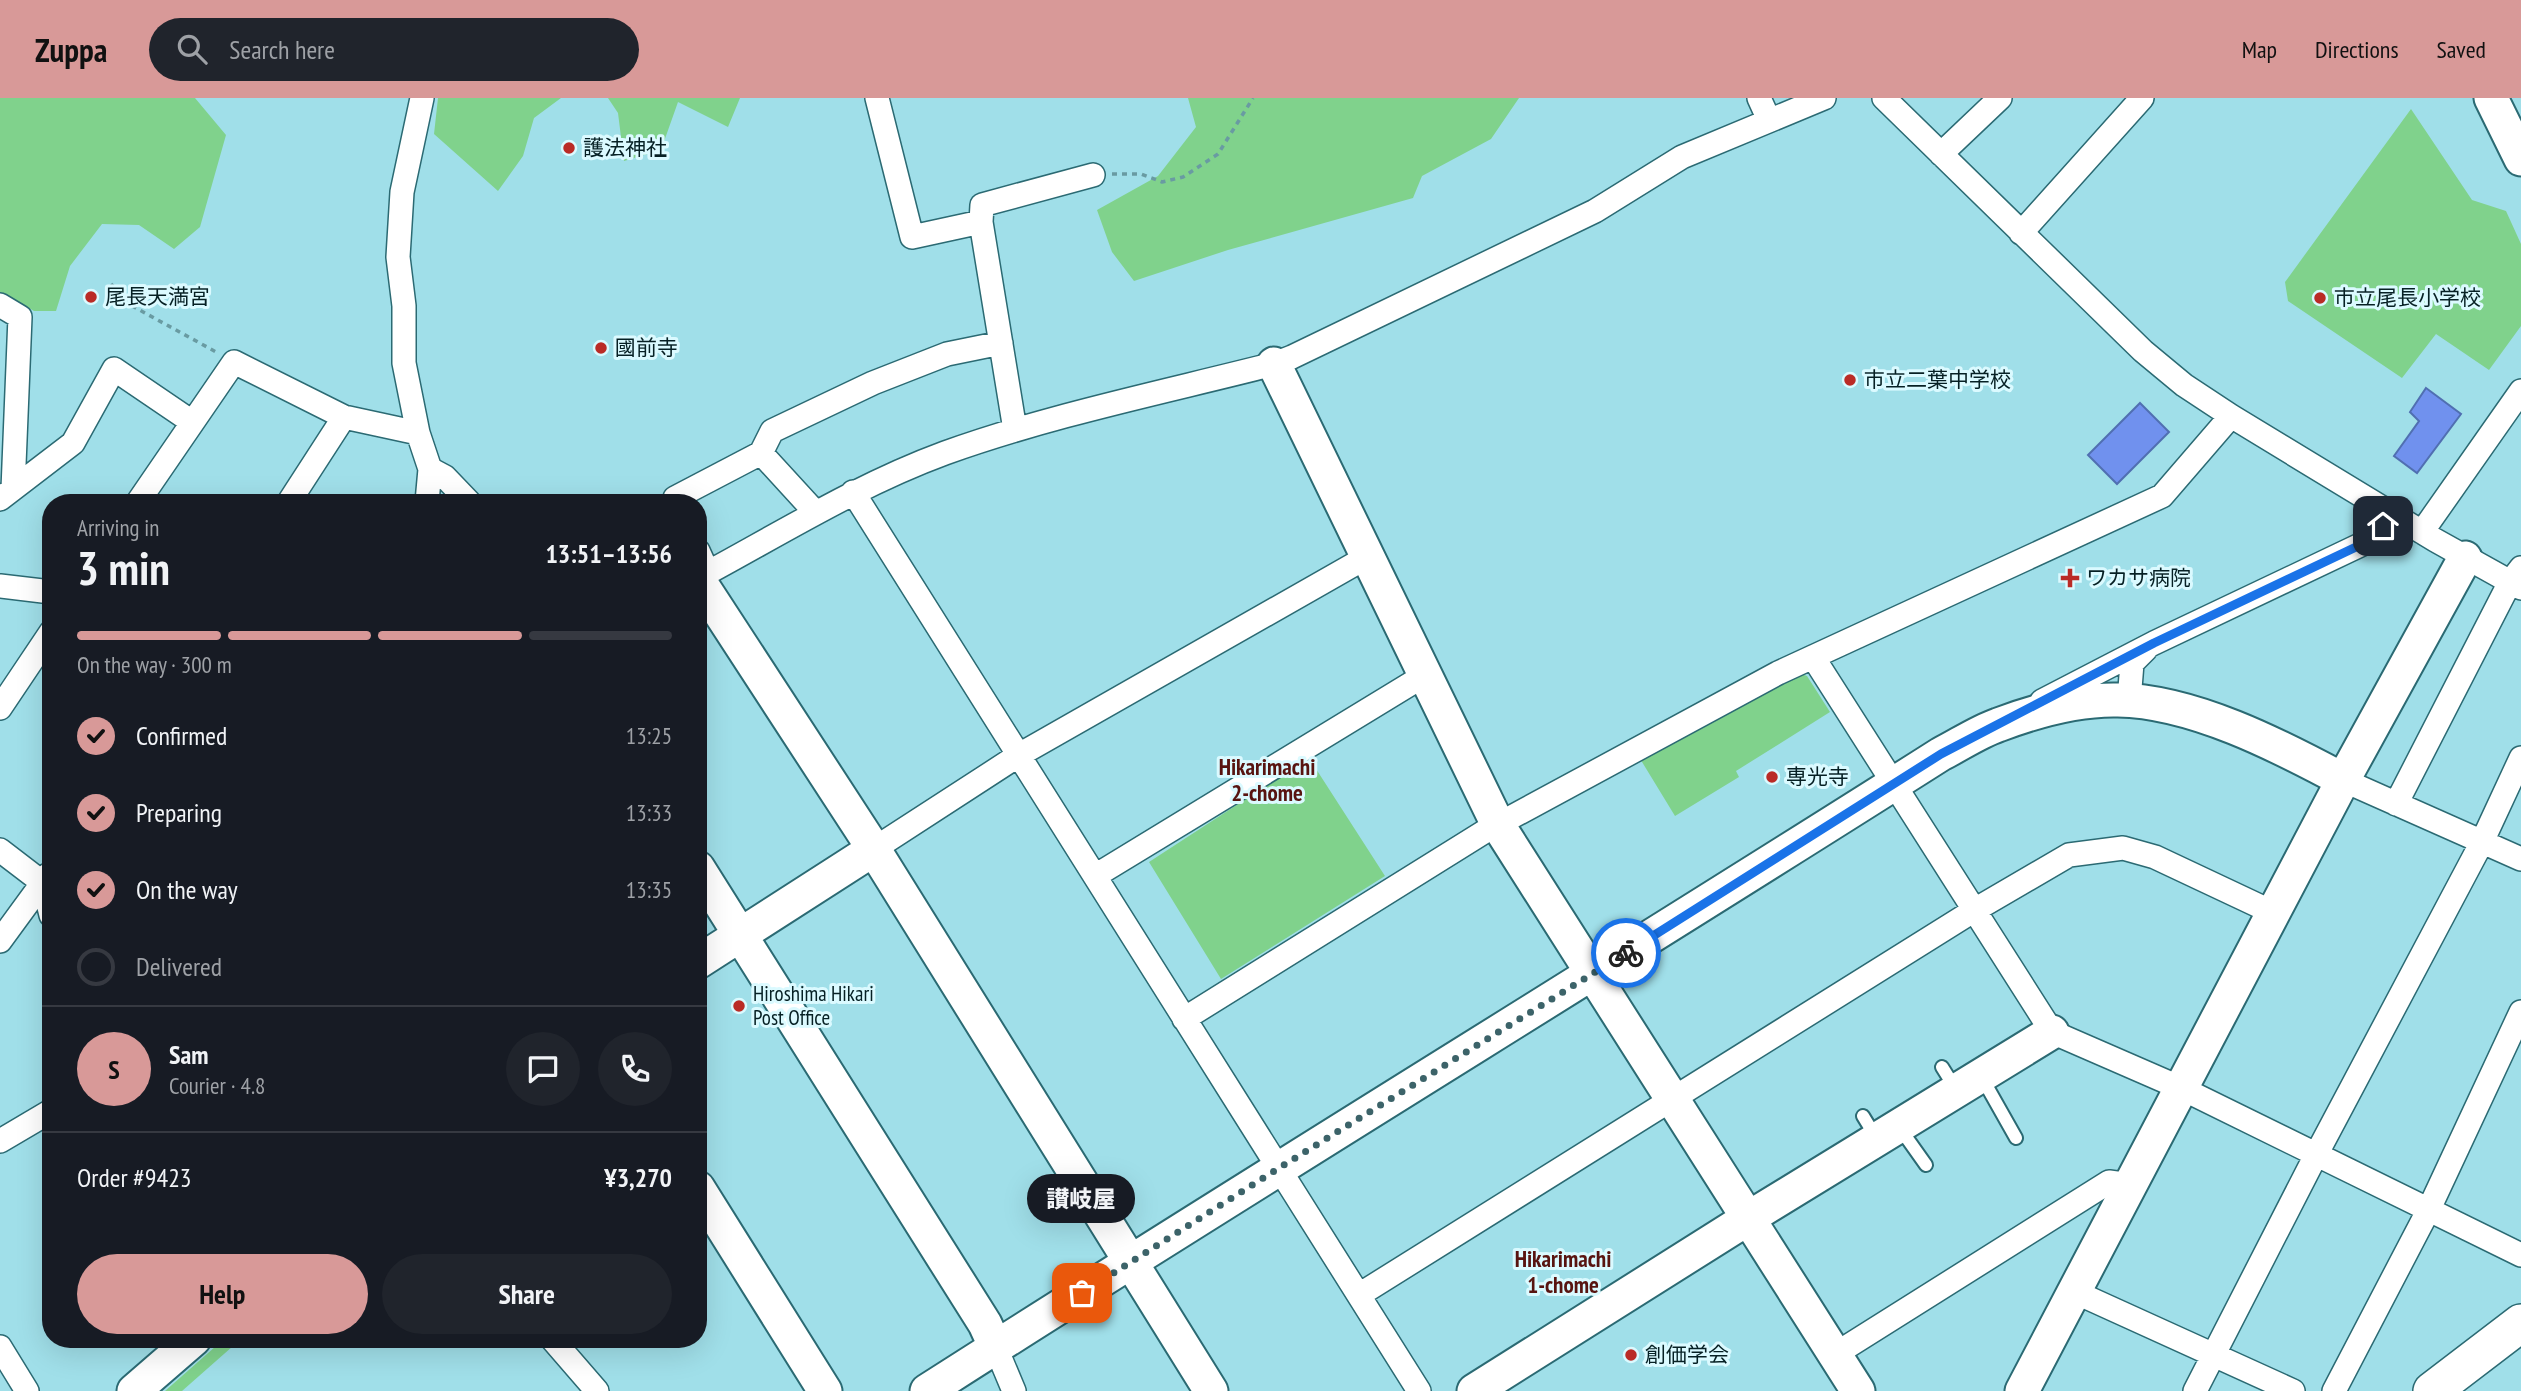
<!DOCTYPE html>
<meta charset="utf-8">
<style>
:root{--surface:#171b24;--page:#20242c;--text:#f1f3f6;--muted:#9ea1a6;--line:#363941;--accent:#d89998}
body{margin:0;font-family:"PT Sans Narrow","Noto Sans JP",sans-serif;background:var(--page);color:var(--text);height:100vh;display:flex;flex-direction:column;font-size:26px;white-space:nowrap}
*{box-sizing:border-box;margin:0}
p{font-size:23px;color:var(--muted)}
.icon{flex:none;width:38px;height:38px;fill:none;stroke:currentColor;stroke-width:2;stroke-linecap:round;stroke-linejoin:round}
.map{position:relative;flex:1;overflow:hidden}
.details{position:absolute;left:42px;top:396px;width:665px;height:854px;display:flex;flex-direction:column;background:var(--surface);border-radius:28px;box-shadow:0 7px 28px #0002}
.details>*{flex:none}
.pin{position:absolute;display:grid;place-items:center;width:60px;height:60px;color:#fff;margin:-30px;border-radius:14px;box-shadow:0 4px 10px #0006}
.courier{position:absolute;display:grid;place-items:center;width:70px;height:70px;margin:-35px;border:5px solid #1a73e8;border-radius:50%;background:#fff;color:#222;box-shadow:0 2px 9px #0007}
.bubble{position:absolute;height:49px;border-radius:24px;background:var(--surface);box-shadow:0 7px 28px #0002;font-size:23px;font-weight:800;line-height:49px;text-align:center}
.overview em{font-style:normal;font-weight:800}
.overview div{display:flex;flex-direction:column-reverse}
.overview{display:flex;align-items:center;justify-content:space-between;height:119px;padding:0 35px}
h1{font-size:46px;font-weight:800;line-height:52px}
.bar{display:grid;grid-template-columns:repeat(4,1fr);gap:10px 7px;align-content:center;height:84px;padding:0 35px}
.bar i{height:9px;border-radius:5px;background:var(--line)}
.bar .current{background:var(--accent)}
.bar p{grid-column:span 4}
.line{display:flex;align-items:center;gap:18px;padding:0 35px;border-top:2px solid var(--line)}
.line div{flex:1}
.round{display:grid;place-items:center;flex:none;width:74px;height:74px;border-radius:37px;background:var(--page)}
ol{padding:0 35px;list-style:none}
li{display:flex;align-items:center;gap:21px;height:77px}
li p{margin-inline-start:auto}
li .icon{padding:7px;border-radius:50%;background:var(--accent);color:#111;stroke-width:4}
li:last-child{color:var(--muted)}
li i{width:38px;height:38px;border:4px solid var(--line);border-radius:50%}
.primary-button{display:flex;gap:14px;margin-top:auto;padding:14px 35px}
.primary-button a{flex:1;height:80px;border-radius:42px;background:var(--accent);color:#111;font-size:28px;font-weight:800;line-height:80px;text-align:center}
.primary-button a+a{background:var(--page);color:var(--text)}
header{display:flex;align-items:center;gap:42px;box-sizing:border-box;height:98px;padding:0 35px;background:var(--accent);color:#111}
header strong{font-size:33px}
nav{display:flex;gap:38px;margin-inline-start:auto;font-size:24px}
.search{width:490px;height:63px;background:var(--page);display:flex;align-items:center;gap:18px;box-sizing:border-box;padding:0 24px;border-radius:38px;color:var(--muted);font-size:26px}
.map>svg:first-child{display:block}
.green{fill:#80d28c}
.water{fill:#7091ee;stroke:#506fb1;stroke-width:2}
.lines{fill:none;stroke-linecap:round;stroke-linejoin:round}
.lane-casing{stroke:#2b6a73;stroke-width:16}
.street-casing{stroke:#2b6a73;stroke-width:26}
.secondary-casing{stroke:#2b6a73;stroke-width:37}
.primary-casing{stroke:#2b6a73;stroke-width:40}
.path{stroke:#699ba2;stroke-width:3.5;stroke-dasharray:5 5;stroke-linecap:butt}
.lane{stroke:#fff;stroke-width:12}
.street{stroke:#fff;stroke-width:23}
.secondary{stroke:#fff;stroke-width:33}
.primary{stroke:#fff;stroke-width:37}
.done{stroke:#3c6369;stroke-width:7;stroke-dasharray:0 12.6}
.route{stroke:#1a73e8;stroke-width:9}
.poi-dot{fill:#ba2b26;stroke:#dbfaff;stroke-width:2.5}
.labels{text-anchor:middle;stroke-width:6;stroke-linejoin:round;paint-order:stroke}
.poi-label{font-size:21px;fill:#062024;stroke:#dbfaff;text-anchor:start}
.neighbourhood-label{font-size:23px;font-weight:bold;fill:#581410;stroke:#dbfaff}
</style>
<header>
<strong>Zuppa</strong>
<div class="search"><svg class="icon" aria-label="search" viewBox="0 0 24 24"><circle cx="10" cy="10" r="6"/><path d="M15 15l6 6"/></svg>Search here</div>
<nav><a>Map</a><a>Directions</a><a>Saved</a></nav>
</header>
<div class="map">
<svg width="2521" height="1293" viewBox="0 0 2521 1293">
<rect width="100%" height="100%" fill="#a0dfe9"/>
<!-- green -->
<path class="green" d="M0 0H195L226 37 200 129 174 151 139 127 102 126 70 168 56 213H34L9 198 0 196Z
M438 0H561L534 20 523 58 498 93 434 36Z
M608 0H740L728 29 678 4 661 52 624 63 618 15Z
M1188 0H1519L1491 41 1422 78 1413 100 1228 152 1134 183 1112 154 1097 112 1158 78 1196 29Z
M2411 11 2472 102 2506 113 2521 146V228L2489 272 2436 236 2402 280 2288 203 2285 184Z
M1796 574 1807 578 1830 614 1736 673 1739 679 1675 718 1639 659Z
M1309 660 1385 778 1221 881 1149 764Z
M224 1241H241L182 1293H165Z"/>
<!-- water -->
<path class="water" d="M2426 290 2461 316 2417 375 2394 358 2419 323 2410 314Z
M2140 305 2169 334 2117 386 2088 357Z"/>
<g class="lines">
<!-- lane casing -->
<g class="lane-casing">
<path id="lane" d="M1942 969 1957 993
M1981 978 2016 1040
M1863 1018 1877 1041
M1899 1029 1926 1067
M1047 1096 1076 1078"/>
</g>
<!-- street casing -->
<g class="street-casing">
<path id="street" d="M422 0 402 94 398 159 404 208V265L418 335 430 371 427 404
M877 0 912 139 981 124
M1759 0 1769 22
M1884 0 2143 253 2184 287 2231 318 2435 442 2521 490
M1941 56 2000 0
M2021 135 2142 0
M0 207 20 219 13 391
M1015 332 981 124 982 107 1093 77
M761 355 772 333 873 285 947 256 1001 245
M430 371 445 379 469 404
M853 394 1419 1293
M0 401 73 345 114 271 192 324
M138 404 234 264 344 319 418 335
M289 404 344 319
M677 404 675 400 761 355 816 415
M2422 434 2521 293
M698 453 708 475
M698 480C780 436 858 387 945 355 1051 317 1164 294 1274 266L1292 259 1595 113 1682 59 1824 0
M0 488 51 494
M1813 559 2052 934 2183 991 2521 1157
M2042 603 2154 545 2375 440 2391 415
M2129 603 2132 565 2146 551
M0 610 51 534
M2343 682 2521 761
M2396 706 2510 484 2521 470
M874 751 1019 657 1367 459
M0 752 43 785 51 817
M1095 778 1425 577
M0 843 49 776
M1184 921 1484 734 1778 575 2162 398 2231 318
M0 1043 51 1013
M2075 1194 2293 1293
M1359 1197 1973 813 2069 757 2123 750 2155 759 2274 815
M552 1241 597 1293
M0 1249 27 1293
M996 1250 1014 1293
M1834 1257 2109 1084 2131 1087
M2195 1293 2316 1057 2482 744 2521 660
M2334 1293 2429 1111 2521 914"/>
</g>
<!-- secondary casing -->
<g class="secondary-casing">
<path id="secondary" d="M2491 0 2521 61
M1274 266 1498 727 1858 1293
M698 481 868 742 1211 1293
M698 770 985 1226 996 1250
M698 864 874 751
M698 1090 825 1293
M134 1293 194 1241
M927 1293C1263 1078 1604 870 1941 656 1959 647 1978 634 1998 627 2035 613 2078 601 2118 602 2192 603 2278 647 2343 682
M1474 1293 1747 1121 2052 934
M2022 1293 2343 682 2465 460"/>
</g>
<!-- primary casing -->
<g class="primary-casing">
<path id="primary" d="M2432 1293 2521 1225"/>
</g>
<!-- path -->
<path class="path" d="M1112 76H1141L1162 84 1183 79 1218 56 1253 0
M111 186 134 209 218 255"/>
<!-- lane -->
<use href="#lane" class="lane"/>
<!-- street -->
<use href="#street" class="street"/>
<!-- secondary -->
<use href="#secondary" class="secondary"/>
<!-- primary -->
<use href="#primary" class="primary"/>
</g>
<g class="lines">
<!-- done -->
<path class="done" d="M1082 1195 1279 1070 1626 855"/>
<!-- route -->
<path class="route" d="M1626 855 1941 656 2154 545 2375 440 2383 428"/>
</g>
<!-- markers -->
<g class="poi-dot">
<circle cx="569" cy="50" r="7"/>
<circle cx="91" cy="199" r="7"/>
<circle cx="2320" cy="200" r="7"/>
<circle cx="601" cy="250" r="7"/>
<circle cx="1850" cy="282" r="7"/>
<path d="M2066.5 469.5h7v7h7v7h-7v7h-7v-7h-7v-7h7z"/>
<circle cx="1772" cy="679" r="7"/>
<circle cx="739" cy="908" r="7"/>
<circle cx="1631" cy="1257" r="7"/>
</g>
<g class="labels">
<!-- poi labels -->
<g class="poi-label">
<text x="583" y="57">護法神社</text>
<text x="105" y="206">尾長天満宮</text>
<text x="2334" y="207">市立尾長小学校</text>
<text x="615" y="257">國前寺</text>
<text x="1864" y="289">市立二葉中学校</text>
<text x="2086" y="487">ワカサ病院</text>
<text x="1786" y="686">専光寺</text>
<text x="753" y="903">Hiroshima Hikari<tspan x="753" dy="24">Post Office</tspan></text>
<text x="1645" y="1264">創価学会</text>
</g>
<!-- neighbourhood labels -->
<g class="neighbourhood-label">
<text x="1267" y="677">Hikarimachi<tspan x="1267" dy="26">2-chome</tspan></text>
<text x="1563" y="1169">Hikarimachi<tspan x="1563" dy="26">1-chome</tspan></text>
</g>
</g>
</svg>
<div class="pin" style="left:1082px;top:1195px;background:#ea580c"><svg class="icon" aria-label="bag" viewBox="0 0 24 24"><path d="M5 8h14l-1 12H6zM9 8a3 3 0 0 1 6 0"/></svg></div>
<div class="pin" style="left:2383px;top:428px;background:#1f2937"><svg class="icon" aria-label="home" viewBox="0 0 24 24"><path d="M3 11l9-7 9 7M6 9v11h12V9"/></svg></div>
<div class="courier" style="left:1626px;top:855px"><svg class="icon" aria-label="bike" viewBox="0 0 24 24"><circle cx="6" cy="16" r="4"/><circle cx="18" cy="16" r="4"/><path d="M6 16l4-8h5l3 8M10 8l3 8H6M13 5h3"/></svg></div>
<div class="bubble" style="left:1027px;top:1076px;width:108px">讃岐屋</div>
<section class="details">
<div class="overview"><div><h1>3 min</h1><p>Arriving in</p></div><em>13:51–13:56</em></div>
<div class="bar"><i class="current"></i><i class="current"></i><i class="current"></i><i></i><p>On the way · 300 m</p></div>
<ol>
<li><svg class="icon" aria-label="check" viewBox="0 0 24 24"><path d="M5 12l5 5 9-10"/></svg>Confirmed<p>13:25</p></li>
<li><svg class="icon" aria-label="check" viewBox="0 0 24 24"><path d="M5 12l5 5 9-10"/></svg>Preparing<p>13:33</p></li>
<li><svg class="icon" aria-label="check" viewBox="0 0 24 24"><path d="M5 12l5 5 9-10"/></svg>On the way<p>13:35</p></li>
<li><i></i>Delivered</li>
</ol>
<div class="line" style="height:126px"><b class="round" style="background:var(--accent);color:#111">S</b><div><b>Sam</b><p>Courier · 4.8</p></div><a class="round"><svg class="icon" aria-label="chat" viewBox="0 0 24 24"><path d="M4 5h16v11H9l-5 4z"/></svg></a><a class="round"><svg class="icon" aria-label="phone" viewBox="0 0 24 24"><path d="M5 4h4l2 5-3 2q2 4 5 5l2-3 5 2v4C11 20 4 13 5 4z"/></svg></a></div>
<div class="line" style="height:91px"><div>Order #9423</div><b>¥3,270</b></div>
<div class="primary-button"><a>Help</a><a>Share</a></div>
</section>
</div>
